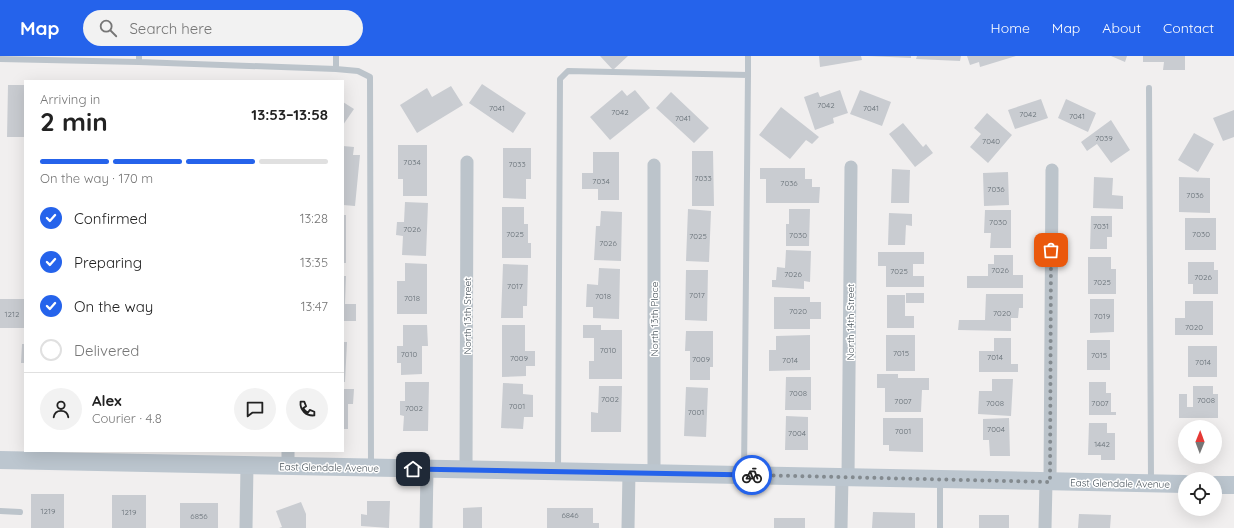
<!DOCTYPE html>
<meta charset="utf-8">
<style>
:root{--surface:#fff;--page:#f2f2f2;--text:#222;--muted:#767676;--line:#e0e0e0;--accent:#2563eb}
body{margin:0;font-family:Quicksand,sans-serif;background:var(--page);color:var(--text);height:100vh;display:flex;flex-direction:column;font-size:15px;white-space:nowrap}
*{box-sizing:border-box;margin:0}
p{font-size:13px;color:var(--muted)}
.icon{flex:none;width:22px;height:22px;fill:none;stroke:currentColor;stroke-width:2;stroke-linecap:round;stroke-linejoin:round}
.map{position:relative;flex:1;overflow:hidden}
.panel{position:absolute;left:24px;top:24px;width:320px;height:372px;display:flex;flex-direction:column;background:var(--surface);border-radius:0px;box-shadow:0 4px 16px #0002}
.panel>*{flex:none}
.needle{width:26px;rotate:1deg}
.tools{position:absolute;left:1178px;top:364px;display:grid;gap:8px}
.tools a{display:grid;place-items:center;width:44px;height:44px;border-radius:50%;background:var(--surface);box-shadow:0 4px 16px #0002;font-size:20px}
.pin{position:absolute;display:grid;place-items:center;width:34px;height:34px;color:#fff;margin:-17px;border-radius:8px;box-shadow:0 2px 6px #0006}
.courier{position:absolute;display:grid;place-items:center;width:40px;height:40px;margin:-20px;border:3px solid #2563eb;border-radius:50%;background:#fff;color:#222;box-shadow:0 1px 5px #0007}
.head em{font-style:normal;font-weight:700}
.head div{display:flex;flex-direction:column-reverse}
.head{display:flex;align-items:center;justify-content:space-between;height:68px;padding:0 16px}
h1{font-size:26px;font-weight:700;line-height:30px}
.bar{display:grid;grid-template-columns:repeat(4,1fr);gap:6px 4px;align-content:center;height:48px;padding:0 16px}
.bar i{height:5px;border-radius:3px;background:var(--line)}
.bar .on{background:var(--accent)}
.bar p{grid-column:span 4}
.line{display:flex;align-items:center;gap:10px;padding:0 16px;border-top:1px solid var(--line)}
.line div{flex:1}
.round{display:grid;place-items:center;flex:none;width:42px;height:42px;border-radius:21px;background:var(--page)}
ol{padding:0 16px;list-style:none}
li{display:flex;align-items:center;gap:12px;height:44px}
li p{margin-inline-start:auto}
li .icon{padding:4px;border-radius:50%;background:var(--accent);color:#fff;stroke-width:4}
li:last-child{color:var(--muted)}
li i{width:22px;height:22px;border:2px solid var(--line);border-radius:50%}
header{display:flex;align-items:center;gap:24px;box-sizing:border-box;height:56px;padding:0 20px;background:var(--accent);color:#fff}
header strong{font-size:19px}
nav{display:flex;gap:22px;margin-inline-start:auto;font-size:14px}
.search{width:280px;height:36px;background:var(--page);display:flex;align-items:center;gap:10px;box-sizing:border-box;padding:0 14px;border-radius:22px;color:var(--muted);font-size:15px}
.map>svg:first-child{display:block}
.building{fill:#c9ccd1}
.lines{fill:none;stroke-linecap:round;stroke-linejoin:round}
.lane{stroke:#bcc4cb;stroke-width:6}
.street{stroke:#bcc4cb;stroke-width:13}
.secondary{stroke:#bcc6cf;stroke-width:18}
.done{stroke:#838a8f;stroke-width:4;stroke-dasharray:0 7.2}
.route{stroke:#2563eb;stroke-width:5}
.labels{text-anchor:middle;stroke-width:3;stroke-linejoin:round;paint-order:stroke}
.number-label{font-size:8px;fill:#687178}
.street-label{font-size:10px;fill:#48535b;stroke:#fff}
</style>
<header>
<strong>Map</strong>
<div class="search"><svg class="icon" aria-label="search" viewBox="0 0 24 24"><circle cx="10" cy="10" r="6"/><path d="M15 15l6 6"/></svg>Search here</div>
<nav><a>Home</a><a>Map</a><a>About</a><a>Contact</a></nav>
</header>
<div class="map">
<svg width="1234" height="472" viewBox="0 0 1234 472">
<rect width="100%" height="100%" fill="#f1efef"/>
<!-- building -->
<path class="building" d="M600 0H628L613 14Z
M819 0H861L862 4 820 11Z
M868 0H911V2Z
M917 0H961L960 5 916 3Z
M967 0H1016L980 11 979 6 970 9Z
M1111 0H1127L1125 6Z
M1143 0H1185V14H1163L1164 6H1143Z
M482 28 526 57 513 77 469 47Z
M8 29H25V81H7Z
M451 30 463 49 417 77 400 49 427 32 432 41Z
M622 34 627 40 635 34 650 52 610 84 590 61Z
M840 34 848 57 833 62 834 67 815 74 804 41 818 36 820 41Z
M860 34 891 46 882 70 850 58Z
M671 36 709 72 694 87 656 52Z
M1041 43 1048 62 1015 73 1008 54Z
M1066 43 1096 57 1088 76 1058 62Z
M343 46 354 53 343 69Z
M781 51 819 81 812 88 806 84 790 103 759 79Z
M1234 54V81L1223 85 1213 62Z
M987 57 1012 79 988 107 970 91 981 78 974 72Z
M1111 64 1130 94 1111 107 1097 88 1087 95 1081 86Z
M903 67 923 91 926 88 933 97 915 111 889 78Z
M1194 77 1214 88 1198 116 1178 104Z
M398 89H427V140H403V123H398Z
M343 90 354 91 353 99H360L355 150 343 149Z
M503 92H531V123H526V143L503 142Z
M692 95H713L714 150H692Z
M593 96H619V144H598V133H582V117H593Z
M760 112H805V123H812V131H820L819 147H766V123H760Z
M892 113 910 114 909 147H891Z
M1008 116 1009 149 984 150 983 117Z
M1094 121 1113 122 1112 139 1123 140V153L1093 152Z
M1179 121 1210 122V157L1179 156Z
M405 146 428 147 426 200 402 199 403 180 396 179 397 166H404Z
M502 151H524V168H528V187H531V202H502Z
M688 153 711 155 709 206 686 205Z
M789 153H810L809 190H786V168H789Z
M985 154H1011V192H990L991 177H984Z
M601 155 622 156 621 205 594 204 596 170H600Z
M889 157 912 158V170L906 169 905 189H888Z
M343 159H346V207H343Z
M1091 160H1112V181H1107V193H1090Z
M1185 162H1216V194H1185Z
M786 194 811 195 810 226 804 225V233L772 231V224H776L777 211 785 212Z
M878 196H924V208H913V220H924V231H886V210H878Z
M994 199H1013V219H1023V232H967V220H988V208H994Z
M1088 201H1111V213H1116V238H1088Z
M1188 206H1214V214H1218V238H1193V228H1188Z
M405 207 427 208V258H397V225H405Z
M503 208 528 209 527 250H523V262H501Z
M599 212 620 213 619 263 593 262V251H586L587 228 598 229Z
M686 214H708L707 265 685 264Z
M343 220H346L345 248H356V265H343Z
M906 237H924V247H906Z
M986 238H1023V252H1019L1018 262H1011V275L958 274 959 264H985Z
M887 239H905V260H914V272H887Z
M774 241H810V246H821V263H810V273H774Z
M0 243H25V272H0Z
M1090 243H1114V276L1090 277Z
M1185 245H1213V279H1175V262H1185Z
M403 269H427L428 290H422V318L401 319V307H397V290H403Z
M502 269H525V295H535V310H526V320L502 321Z
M583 269H601V274H622V323H589V305H594V282H583Z
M686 275H713V311H710V324H690V295H685Z
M810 279V314L769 315V294H776V280Z
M886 279H915V315H886Z
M994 282H1011V308H1018V316H979V295H994Z
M1087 284H1110V314H1087Z
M343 286H347L345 326H343Z
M22 288H25V307H21Z
M1188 290H1217V321H1188Z
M877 318H898V322H929V334H922L921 356H885V332H877Z
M786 321H811V354H785Z
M992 323H1013L1011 360 978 358 979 335H992Z
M405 326H429L428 375H403L404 360 400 359V345H405Z
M1089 326H1106V337H1111V356H1116V359H1089Z
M503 327 523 328V338L533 339V361H524L523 373 501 372Z
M599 330H622L621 376H591V356L598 357Z
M1193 330H1213V338H1218V362H1179V338H1187V351H1193Z
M686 331 708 332 706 381 684 380Z
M343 333H354L353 348H348V373H343Z
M786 360 808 361V394H785Z
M883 362H923V396L889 395V389H883Z
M1009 362 1010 400H990L989 384H983V363Z
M1089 367H1107V377H1115V404H1101V399H1088Z
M1215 374H1218V393H1215Z
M31 438H64V472H31Z
M112 439H146V472H112Z
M367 445H390L389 472 361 470V458L367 459Z
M301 446 306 458V472H279L282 471 276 455Z
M180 447H218V472H180Z
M482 451V472H463V452Z
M547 452H593V467H599V472H547Z
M873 456 915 457V472H872Z
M1079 458 1111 459 1110 472H1078Z
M979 459H1009V472H979Z
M774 462H805V472H774Z"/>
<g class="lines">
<!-- lane -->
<path class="lane" d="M139 0V6L336 13 358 15 370 21 371 409
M0 3 139 6
M336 13V0
M1149 32 1151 425
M558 414 560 23 568 15 748 19V0
M744 418 748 19
M0 455 20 456
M940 472V424"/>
<!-- street -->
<path class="street" d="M288 410V395
M466 414 467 106
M654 417V109
M848 422 851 111
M1050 426 1052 114
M246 472 247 409
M426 472 427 413
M628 472 629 416
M841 472 842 421
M1045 472 1046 426"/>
<!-- secondary -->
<path class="secondary" d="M0 404 1185 428
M1215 429H1234"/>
</g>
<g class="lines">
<!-- done -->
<path class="done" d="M752 419 1050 426 1051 194"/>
<!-- route -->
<path class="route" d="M413 413 752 419"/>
</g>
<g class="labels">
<!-- number labels -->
<g class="number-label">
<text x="826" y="52">7042</text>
<text x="497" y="55">7041</text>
<text x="871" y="55">7041</text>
<text x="620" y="59">7042</text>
<text x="1028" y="61">7042</text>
<text x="1077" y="63">7041</text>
<text x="683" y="65">7041</text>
<text x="1104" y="85">7039</text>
<text x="991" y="88">7040</text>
<text x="412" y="109">7034</text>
<text x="517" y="111">7033</text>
<text x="703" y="125">7033</text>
<text x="601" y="128">7034</text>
<text x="789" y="130">7036</text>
<text x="996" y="136">7036</text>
<text x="1195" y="142">7036</text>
<text x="998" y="169">7030</text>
<text x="1101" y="173">7031</text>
<text x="412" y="176">7026</text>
<text x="515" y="181">7025</text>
<text x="1201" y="181">7030</text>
<text x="798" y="182">7030</text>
<text x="698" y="183">7025</text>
<text x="608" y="190">7026</text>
<text x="1000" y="217">7026</text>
<text x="899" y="218">7025</text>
<text x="793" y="221">7026</text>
<text x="1203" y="224">7026</text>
<text x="1102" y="229">7025</text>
<text x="515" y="233">7017</text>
<text x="697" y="242">7017</text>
<text x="603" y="243">7018</text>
<text x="412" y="245">7018</text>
<text x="798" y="258">7020</text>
<text x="1002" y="260">7020</text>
<text x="12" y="261">1212</text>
<text x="1102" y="263">7019</text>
<text x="1194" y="274">7020</text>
<text x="608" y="297">7010</text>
<text x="901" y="300">7015</text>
<text x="409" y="301">7010</text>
<text x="1099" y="302">7015</text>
<text x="995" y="304">7014</text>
<text x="519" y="305">7009</text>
<text x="701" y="306">7009</text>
<text x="790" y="307">7014</text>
<text x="1203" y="309">7014</text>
<text x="798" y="340">7008</text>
<text x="610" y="346">7002</text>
<text x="1206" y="347">7008</text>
<text x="903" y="348">7007</text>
<text x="995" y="350">7008</text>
<text x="1100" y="350">7007</text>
<text x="517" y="353">7001</text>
<text x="414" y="355">7002</text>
<text x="696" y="359">7001</text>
<text x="996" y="376">7004</text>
<text x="903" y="378">7001</text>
<text x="797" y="380">7004</text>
<text x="1102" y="391">1442</text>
<text x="48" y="458">1219</text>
<text x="129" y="459">1219</text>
<text x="570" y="462">6846</text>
<text x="199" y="463">6856</text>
</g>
<!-- street labels -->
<g class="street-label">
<text transform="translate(467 260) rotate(-90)" y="4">North 13th Street</text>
<text transform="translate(654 263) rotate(-90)" y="4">North 13th Place</text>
<text transform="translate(850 266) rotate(-90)" y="4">North 14th Street</text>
<text transform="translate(329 411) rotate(1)" y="4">East Glendale Avenue</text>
<text transform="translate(1120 427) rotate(1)" y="4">East Glendale Avenue</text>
</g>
</g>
</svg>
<div class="tools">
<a><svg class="needle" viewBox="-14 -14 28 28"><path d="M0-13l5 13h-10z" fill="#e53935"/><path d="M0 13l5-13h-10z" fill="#767676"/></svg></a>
<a><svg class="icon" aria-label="locate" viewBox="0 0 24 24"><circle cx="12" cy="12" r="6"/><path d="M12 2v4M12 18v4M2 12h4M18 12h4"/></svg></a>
</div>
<div class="pin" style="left:1051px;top:194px;background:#ea580c"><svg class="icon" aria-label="bag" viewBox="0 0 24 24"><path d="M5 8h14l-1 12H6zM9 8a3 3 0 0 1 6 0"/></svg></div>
<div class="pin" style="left:413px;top:413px;background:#1f2937"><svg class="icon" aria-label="home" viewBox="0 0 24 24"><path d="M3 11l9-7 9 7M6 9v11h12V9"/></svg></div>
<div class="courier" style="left:752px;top:419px"><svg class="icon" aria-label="bike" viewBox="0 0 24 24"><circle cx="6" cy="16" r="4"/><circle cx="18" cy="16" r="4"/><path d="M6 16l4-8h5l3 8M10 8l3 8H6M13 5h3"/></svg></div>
<section class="panel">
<div class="head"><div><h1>2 min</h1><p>Arriving in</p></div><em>13:53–13:58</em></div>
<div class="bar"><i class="on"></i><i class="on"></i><i class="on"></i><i></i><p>On the way · 170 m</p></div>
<ol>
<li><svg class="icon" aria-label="check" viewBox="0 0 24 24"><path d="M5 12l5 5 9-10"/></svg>Confirmed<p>13:28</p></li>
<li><svg class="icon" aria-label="check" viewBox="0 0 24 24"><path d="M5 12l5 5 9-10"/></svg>Preparing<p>13:35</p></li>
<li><svg class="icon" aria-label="check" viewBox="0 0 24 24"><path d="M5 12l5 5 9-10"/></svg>On the way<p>13:47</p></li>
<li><i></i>Delivered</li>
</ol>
<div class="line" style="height:72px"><a class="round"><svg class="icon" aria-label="person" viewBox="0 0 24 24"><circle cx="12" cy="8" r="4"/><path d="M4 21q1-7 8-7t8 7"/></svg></a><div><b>Alex</b><p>Courier · 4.8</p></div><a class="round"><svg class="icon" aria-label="chat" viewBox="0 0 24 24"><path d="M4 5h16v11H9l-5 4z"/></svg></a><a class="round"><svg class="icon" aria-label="phone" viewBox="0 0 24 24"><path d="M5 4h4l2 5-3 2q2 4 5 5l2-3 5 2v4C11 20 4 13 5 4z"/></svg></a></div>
</section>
</div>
